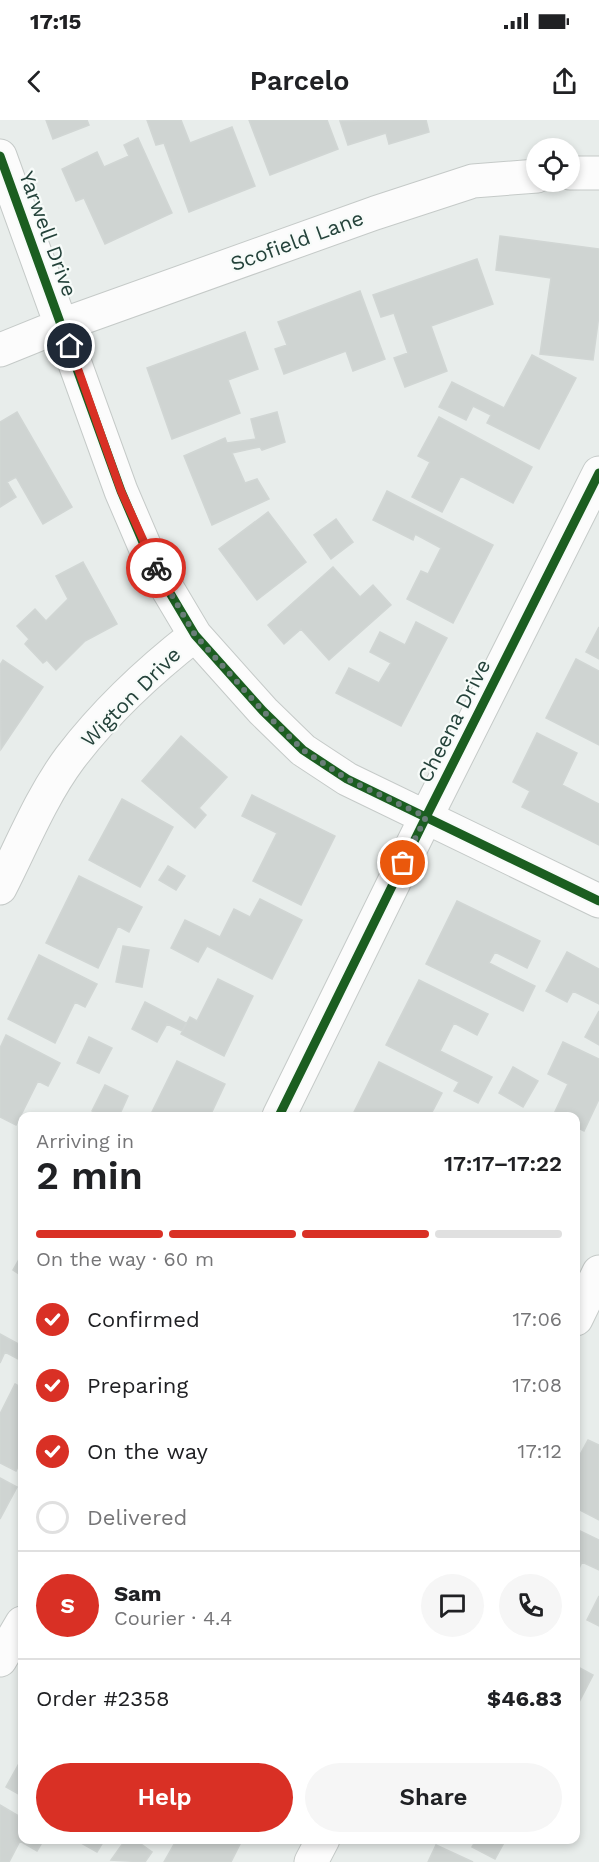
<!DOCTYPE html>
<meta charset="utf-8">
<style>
:root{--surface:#fff;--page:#f6f6f6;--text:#202124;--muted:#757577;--line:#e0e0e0;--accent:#d93025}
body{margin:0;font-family:"Work Sans",sans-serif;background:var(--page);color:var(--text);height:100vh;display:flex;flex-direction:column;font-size:22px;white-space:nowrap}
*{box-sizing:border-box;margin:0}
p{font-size:20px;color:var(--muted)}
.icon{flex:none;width:33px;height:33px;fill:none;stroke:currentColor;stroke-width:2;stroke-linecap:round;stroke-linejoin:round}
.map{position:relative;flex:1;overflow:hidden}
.details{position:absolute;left:18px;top:992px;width:562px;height:732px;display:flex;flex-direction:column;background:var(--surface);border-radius:12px;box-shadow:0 3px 9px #0003}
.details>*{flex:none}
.fabs{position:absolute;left:526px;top:18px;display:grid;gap:12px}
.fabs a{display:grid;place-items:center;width:54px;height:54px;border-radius:50%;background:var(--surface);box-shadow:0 3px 9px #0003;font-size:30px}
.pin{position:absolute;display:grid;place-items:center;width:51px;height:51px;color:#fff;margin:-26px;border:3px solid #fff;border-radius:50%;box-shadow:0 2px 6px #0007}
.courier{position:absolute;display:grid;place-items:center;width:60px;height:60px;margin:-30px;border:4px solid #d93025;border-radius:50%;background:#fff;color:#222;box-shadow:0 2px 8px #0007}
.summary em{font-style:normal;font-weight:600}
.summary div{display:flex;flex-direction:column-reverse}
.summary{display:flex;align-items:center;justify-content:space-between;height:102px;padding:0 18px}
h1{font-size:39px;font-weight:600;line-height:45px}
.bar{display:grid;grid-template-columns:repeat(4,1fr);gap:9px 6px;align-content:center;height:72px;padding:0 18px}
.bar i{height:8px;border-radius:4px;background:var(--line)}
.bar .current{background:var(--accent)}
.bar p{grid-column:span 4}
.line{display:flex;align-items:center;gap:15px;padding:0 18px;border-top:2px solid var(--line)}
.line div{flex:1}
.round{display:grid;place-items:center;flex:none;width:63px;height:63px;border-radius:32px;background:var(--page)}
ol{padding:0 18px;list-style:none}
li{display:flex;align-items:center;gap:18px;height:66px}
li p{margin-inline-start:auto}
li .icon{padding:6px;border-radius:50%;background:var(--accent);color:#fff;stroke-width:4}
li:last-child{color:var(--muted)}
li i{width:33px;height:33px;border:3px solid var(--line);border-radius:50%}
.primary-button{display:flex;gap:12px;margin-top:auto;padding:12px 18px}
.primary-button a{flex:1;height:69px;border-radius:36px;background:var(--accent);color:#fff;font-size:24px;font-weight:600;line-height:69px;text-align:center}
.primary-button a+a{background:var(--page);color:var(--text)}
.status{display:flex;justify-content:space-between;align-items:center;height:42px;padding:0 30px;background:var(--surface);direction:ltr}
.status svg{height:16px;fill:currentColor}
header{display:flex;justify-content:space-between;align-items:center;height:78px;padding:0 18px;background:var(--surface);font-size:27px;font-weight:600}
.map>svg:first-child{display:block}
.building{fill:#cfd4d2;stroke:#d1d6d4;stroke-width:1.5}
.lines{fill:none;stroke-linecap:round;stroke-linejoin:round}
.minor-casing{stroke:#c5cac8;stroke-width:35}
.minor{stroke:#fcfcfc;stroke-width:33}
.cycleway-casing{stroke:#f7fbf9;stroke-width:13}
.cycleway{stroke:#1b5e20;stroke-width:9}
.done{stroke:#697e78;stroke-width:6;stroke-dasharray:0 10.8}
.route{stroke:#d93025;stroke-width:8}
.labels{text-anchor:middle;stroke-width:4.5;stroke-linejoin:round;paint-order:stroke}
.street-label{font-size:21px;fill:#24423a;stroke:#f7fbf9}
</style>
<div class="status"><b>17:15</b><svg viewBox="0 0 49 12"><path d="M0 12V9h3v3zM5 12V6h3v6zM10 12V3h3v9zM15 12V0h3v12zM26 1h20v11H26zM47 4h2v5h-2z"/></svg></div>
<header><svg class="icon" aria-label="back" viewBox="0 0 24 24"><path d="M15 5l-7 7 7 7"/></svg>Parcelo<svg class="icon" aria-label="share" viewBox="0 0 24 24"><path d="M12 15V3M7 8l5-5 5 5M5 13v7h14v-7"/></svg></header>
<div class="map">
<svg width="599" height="1742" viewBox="0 0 599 1742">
<rect width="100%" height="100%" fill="#e8edeb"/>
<!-- building -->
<path class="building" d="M46 0H87L89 5 53 19Z
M147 0H181L190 23 232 7 255 66 189 92 164 23 156 25Z
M249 0H327L338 29 270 55Z
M426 0 429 12 389 24 386 13 348 25 340 1Z
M138 18 172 93 105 124 84 78 76 81 62 49 97 32 104 47 129 36 124 25Z
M500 116 599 129V195L593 240 540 234 551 158 496 150Z
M477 139 493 184 431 206 447 251 405 267 394 238 408 233 394 193 381 197 373 175Z
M360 171 385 239 353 251 346 231 284 254 275 229 287 225 278 202Z
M245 212 258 249 228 260 240 293 172 319 147 248Z
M532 235 576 258 539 329 487 303 491 295 473 286 466 300 439 287 452 262 504 288Z
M17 292 72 387 43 404 16 357 7 362 16 377 0 387V302Z
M277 292 285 322 262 330 260 327 232 333 245 363 257 359 269 379 212 405 184 336 225 318 227 323 256 319 251 299Z
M439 297 532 347 513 383 461 356 442 392 412 377 430 342 418 336Z
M387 371 493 425 453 503 407 479 421 451 428 454 441 428 415 414 413 420 373 400Z
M268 392 306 442 257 480 219 429Z
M336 399 353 422 331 439 314 415Z
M83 442 117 504 85 521 56 550 47 540 43 543 25 524 29 519 17 506 35 489 46 501 68 479 56 456Z
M333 447 360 477 373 465 391 485 329 540 301 509 284 524 268 505Z
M416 502 447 518 401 606 336 573 349 548 379 563 391 543 370 532 380 512 405 525Z
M599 507V539L586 532Z
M576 539 599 551V625L546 598Z
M3 540 43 567 1 629 0 545Z
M537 613 577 633 562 665 599 684V725L522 687 530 671 513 662Z
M181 616 227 657 199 688 206 695 195 708 142 661Z
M252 675 335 716 301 785 253 761 277 713 242 696Z
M122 679 173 707 140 767 89 740Z
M168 746 185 756 176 770 159 760Z
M79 756 142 787 129 812 118 806 98 848 46 823Z
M260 779 302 800 272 859 207 826 198 842 171 828 185 800 220 817 234 789 250 797Z
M457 781 540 821 527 848 495 832 489 843 535 866 523 891 426 844Z
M123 826 149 830 142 867 116 862Z
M567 832 599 849V884L573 871 567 882 546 871Z
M39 835 97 864 85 887 75 882 55 923 8 899Z
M218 859 253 876 224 936 181 914 190 897 197 901Z
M419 860 488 894 477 915 454 903 440 931 492 957 478 983 454 971 459 962 386 925Z
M145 882 186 903 182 911 167 904 157 922 132 909Z
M599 891V925L585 917Z
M6 915 60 943 48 966 38 961 16 1005 0 997V928Z
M89 917 112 928 99 953 77 943Z
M563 922 599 939V979L584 1011 576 1007V996H553L568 964 548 954Z
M177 941 225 964 210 996H150Z
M379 942 442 973 430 996H352Z
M513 947 538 961 523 987 499 973Z
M105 965 128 976 119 996H103L92 991Z
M22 1134V1156L13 1150Z
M0 1214 22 1226V1241L5 1232 0 1243Z
M15 1264 22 1268V1338L16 1351 0 1343V1294Z
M588 1320 599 1325V1400L576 1388V1342Z
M0 1358 17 1367 0 1399Z
M576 1409 599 1420V1450L582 1442 576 1455Z
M599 1476V1506L587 1500Z
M576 1546 593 1555 577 1586 576 1585Z
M22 1638V1676L6 1667Z
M0 1685 22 1698V1719H44L37 1731 20 1721 9 1742H0Z
M74 1719H105L97 1732Z
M126 1719H134L152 1732 145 1742 111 1740Z
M177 1719H230L240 1724 231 1742H164Z
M473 1719H506L495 1739 472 1727 476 1720Z
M436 1725 473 1742H428Z"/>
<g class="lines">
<!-- minor casing -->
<g class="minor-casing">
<path id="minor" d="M0 36 121 371 151 441 195 515 263 591 303 630 347 659 599 781
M570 53H599
M0 230 62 205 375 93 473 61 537 56
M0 768C22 725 41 677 70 638 105 592 150 550 195 515
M279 996 426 697 599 353
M576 1199 599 1152
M0 1540 22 1503
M311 1742 323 1719"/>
</g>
<!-- minor -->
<use href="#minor" class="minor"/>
<!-- cycleway casing -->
<g class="cycleway-casing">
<path id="cycleway" d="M0 36 121 371 151 441 195 515 263 591 303 630 347 659 599 781
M279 996 426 697 599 353"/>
</g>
<!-- cycleway -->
<use href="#cycleway" class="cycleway"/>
</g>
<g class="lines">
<!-- done -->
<path class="done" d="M156 448 195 515 263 591 303 630 347 659 426 697 403 743"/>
<!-- route -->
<path class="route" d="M70 226 121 371 156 448"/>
</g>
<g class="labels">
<!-- street labels -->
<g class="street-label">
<text transform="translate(48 114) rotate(70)" y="7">Yarwell Drive</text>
<text transform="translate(297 121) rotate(-20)" y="7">Scofield Lane</text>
<text transform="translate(131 577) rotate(-45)" y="7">Wigton Drive</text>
<text transform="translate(454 601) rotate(-63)" y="7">Cheena Drive</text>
</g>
</g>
</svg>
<div class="fabs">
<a><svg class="icon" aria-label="locate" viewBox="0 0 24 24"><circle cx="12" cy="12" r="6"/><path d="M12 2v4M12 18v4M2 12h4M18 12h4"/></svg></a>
</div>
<div class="pin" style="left:403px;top:743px;background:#ea580c"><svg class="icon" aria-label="bag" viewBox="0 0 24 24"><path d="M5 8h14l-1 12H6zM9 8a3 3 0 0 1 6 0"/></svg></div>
<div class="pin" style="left:70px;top:226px;background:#1f2937"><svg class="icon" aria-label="home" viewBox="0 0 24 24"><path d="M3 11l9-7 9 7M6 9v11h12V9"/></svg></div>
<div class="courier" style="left:156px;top:448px"><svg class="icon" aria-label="bike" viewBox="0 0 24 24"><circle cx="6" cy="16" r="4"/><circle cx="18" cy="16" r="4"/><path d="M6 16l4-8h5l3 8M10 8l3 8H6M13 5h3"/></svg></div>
<section class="details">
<div class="summary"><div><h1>2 min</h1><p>Arriving in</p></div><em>17:17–17:22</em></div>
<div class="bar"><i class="current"></i><i class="current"></i><i class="current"></i><i></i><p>On the way · 60 m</p></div>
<ol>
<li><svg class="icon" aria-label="check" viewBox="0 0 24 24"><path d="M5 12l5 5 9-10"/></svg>Confirmed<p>17:06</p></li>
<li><svg class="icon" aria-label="check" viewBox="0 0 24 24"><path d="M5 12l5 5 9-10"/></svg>Preparing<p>17:08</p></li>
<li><svg class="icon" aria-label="check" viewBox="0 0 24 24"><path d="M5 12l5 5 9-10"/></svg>On the way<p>17:12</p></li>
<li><i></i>Delivered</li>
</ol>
<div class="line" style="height:108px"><b class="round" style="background:var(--accent);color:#fff">S</b><div><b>Sam</b><p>Courier · 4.4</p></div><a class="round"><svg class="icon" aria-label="chat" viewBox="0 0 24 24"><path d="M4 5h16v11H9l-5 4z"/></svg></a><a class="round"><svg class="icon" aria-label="phone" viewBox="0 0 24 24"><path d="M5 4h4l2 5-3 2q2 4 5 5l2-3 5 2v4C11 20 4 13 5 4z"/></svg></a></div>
<div class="line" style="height:78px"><div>Order #2358</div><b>$46.83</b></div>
<div class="primary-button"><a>Help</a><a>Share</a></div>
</section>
</div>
